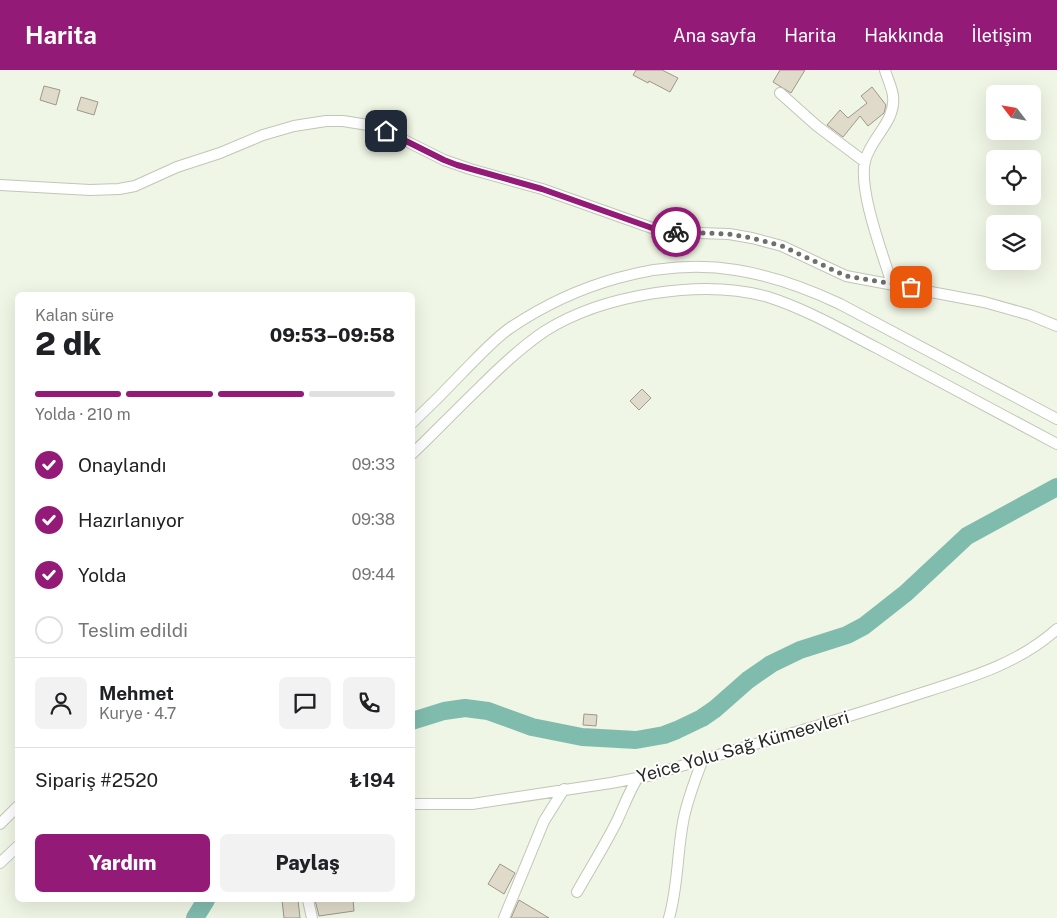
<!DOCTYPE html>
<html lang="tr">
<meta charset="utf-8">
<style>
:root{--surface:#fff;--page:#f2f2f2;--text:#202124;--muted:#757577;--line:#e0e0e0;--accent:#931a77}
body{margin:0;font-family:"Public Sans",sans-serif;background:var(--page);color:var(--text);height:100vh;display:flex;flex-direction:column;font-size:19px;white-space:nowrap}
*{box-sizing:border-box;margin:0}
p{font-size:16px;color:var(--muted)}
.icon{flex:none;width:28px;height:28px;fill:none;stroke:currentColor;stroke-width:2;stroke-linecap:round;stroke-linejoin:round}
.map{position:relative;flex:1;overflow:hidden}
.side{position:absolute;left:15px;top:222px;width:400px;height:610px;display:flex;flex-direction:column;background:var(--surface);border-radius:8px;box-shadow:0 5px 20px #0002}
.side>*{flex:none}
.needle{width:32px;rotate:301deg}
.fabs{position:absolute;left:986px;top:15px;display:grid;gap:10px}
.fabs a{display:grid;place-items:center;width:55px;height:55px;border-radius:8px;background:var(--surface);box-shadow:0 5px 20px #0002;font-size:25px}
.pin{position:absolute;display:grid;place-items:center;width:42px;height:42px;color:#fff;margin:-21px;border-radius:10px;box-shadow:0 2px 8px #0006}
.courier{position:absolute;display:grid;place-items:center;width:50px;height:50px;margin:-25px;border:4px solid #931a77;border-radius:50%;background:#fff;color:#222;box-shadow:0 1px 6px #0007}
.summary em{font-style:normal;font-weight:800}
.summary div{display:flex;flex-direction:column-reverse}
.summary{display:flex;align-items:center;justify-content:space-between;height:85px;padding:0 20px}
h1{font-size:32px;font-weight:800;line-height:38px}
.bar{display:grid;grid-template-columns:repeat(4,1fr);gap:8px 5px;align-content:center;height:60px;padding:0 20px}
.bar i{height:6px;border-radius:4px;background:var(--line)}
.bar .on{background:var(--accent)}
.bar p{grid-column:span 4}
.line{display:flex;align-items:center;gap:12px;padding:0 20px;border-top:1px solid var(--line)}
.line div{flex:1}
.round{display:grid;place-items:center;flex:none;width:52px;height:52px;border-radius:8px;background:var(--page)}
ol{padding:0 20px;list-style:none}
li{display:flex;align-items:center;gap:15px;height:55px}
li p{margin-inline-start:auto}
li .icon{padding:5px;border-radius:50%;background:var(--accent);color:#fff;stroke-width:4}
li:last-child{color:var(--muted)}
li i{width:28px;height:28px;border:2px solid var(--line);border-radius:50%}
.button{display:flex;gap:10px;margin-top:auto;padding:10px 20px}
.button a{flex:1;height:58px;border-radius:8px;background:var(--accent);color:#fff;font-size:20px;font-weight:800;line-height:58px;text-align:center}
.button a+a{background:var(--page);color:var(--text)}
header{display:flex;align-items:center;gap:30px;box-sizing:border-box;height:70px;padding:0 25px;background:var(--accent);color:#fff}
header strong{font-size:24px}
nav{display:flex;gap:28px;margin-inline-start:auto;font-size:18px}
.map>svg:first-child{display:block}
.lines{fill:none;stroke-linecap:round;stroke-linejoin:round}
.river{stroke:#80bcae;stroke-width:18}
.building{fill:#dfdac9;stroke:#9d9888}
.minor-casing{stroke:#c1c6b6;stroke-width:12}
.minor{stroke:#fff;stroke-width:10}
.done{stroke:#6d7167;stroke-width:5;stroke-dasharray:0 9}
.route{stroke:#931a77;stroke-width:6}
.labels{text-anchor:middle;stroke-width:4;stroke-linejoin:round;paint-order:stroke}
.street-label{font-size:18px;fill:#272923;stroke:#fff}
</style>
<header>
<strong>Harita</strong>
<nav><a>Ana sayfa</a><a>Harita</a><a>Hakkında</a><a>İletişim</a></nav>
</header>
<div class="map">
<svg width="1057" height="848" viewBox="0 0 1057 848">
<rect width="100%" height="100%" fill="#f0f6e5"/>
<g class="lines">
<!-- river -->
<path class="river" d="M412 651 444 641 465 638 488 641 532 657 582 667 636 670 664 665 677 660 702 648 715 639 748 610 771 594 800 580 847 565 864 556 906 523 967 466 1057 417
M195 848 206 830"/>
</g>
<!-- building -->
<path class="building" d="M636 0H662L678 8 670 22 649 11 648 13 633 5Z
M780 0H805L791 23 773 12Z
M44 16 60 20 56 35 40 30Z
M872 17 886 35 884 43 868 56 860 46 843 67 827 55 840 40 848 48 867 33 861 26Z
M81 27 98 32 94 45 77 40Z
M642 319 651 328 639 340 630 331Z
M584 644 597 645 596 656 583 655Z
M500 794 515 803 504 824 488 814Z
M282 830H298L300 848H284Z
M315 830H353L354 841 319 846Z
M519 830 549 848H511Z"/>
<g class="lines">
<!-- minor casing -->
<g class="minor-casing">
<path id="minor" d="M885 0C887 8 892 17 893 26 896 52 871 67 865 91 858 120 883 185 892 214
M780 23 817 56 865 92
M0 115 90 120 119 119 135 116 177 97 220 83 263 65 294 56 326 51H343L368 55 386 61 444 90 470 99 542 119 652 158 669 162 729 164 752 168 782 176 846 206 984 232 1030 245 1057 256
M412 353C430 336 447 319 463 302 478 287 493 270 510 258 574 215 658 187 736 200 773 206 806 218 840 234L1057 349
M412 384C435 362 457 339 480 317 500 297 521 277 545 261 602 225 702 208 768 227 806 239 842 260 877 278 937 310 997 342 1057 374
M412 734H472L611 713 648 706C733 680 818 657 903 629 957 611 1014 598 1057 559
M0 754 18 736
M0 793 18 776
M577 822C590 799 605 775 617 751 624 736 629 722 637 709
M308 830 312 848
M504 848 544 751 564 719
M669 848C678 817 677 784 683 752 687 730 695 710 703 689"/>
</g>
<!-- minor -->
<use href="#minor" class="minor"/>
</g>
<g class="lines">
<!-- done -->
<path class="done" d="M676 162 729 164 752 168 782 176 846 206 911 217"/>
<!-- route -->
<path class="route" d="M386 61 444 90 457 95 542 119 652 158 676 162"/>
</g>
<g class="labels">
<!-- street labels -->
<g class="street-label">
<text transform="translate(743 677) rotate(-16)" y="6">Yeice Yolu Sağ Kümeevleri</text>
</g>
</g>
</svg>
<div class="fabs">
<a><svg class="needle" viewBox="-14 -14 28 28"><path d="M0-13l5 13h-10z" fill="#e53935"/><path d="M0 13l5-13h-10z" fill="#757577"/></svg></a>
<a><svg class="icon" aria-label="locate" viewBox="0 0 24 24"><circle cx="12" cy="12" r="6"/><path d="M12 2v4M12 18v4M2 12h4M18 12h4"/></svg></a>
<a><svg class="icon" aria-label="layers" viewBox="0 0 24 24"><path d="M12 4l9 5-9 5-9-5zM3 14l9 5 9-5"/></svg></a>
</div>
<div class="pin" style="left:911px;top:217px;background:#ea580c"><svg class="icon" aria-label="bag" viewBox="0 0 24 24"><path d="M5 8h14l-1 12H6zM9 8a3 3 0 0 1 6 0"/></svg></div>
<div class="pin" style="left:386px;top:61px;background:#1f2937"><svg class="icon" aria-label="home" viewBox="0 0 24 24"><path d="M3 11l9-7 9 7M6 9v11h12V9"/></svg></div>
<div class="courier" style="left:676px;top:162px"><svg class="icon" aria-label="bike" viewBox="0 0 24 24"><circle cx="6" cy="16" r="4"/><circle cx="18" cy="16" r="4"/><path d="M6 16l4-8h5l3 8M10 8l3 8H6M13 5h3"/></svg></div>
<section class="side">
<div class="summary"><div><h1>2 dk</h1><p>Kalan süre</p></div><em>09:53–09:58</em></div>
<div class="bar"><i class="on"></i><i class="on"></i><i class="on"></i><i></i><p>Yolda · 210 m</p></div>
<ol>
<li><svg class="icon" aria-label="check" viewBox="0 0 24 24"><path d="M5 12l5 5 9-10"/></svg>Onaylandı<p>09:33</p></li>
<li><svg class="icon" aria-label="check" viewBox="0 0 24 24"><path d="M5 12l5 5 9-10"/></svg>Hazırlanıyor<p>09:38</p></li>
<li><svg class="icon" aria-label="check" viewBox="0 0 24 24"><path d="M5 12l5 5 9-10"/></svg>Yolda<p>09:44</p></li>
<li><i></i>Teslim edildi</li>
</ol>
<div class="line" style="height:90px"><a class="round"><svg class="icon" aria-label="person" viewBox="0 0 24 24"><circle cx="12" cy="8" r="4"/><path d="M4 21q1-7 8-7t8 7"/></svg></a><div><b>Mehmet</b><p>Kurye · 4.7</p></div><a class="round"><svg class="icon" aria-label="chat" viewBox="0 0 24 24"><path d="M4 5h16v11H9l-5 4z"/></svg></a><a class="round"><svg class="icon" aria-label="phone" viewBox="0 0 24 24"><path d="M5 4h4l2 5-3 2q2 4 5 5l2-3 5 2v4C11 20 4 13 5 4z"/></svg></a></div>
<div class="line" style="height:65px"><div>Sipariş #2520</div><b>₺194</b></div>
<div class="button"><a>Yardım</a><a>Paylaş</a></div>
</section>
</div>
